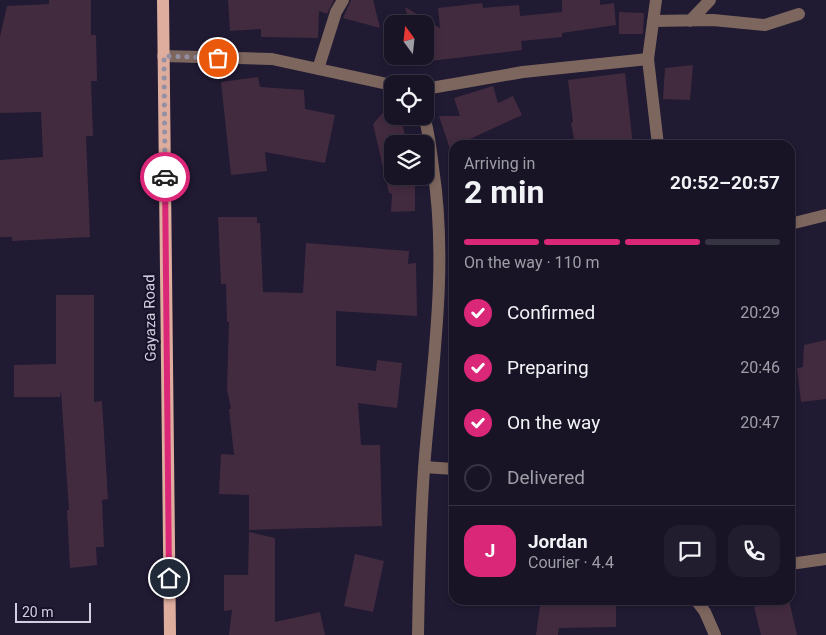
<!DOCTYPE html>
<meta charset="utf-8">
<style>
:root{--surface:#181426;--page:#211d2e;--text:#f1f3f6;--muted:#9f9ea7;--line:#363343;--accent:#db2777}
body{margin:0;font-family:Roboto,sans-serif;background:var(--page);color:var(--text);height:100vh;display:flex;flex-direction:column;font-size:19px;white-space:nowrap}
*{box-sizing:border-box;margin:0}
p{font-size:16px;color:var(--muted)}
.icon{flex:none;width:28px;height:28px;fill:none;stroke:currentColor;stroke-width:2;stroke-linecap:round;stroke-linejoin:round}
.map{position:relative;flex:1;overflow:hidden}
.panel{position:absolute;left:449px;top:140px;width:346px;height:465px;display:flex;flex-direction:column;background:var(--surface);border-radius:15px;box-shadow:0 2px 8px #0003,0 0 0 1px var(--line)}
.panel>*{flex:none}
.needle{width:32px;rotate:345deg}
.fabs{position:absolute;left:384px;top:15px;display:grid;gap:10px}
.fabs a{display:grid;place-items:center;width:50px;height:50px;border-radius:10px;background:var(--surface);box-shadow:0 2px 8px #0003,0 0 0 1px var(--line);font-size:25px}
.scale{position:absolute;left:15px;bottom:12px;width:76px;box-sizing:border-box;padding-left:5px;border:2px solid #d2cfe0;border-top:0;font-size:14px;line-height:18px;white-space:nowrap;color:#d2cfe0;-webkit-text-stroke:4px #171129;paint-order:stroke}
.pin{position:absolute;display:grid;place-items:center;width:42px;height:42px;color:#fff;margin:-21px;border:2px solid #fff;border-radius:50%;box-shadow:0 1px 5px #0007}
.courier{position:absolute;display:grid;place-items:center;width:50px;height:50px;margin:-25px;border:4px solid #db2777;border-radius:50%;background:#fff;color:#222;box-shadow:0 1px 6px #0007}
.overview em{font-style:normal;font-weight:700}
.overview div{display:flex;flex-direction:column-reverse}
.overview{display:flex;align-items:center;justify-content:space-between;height:85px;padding:0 15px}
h1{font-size:32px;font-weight:700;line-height:38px}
.bar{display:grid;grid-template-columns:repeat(4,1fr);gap:8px 5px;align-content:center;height:60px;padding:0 15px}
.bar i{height:6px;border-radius:4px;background:var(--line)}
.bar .on{background:var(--accent)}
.bar p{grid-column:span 4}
.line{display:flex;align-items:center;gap:12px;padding:0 15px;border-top:1px solid var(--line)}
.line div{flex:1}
.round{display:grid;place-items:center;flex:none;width:52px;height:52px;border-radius:15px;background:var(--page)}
ol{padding:0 15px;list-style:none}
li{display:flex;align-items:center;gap:15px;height:55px}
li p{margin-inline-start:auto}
li .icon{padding:5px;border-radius:50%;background:var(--accent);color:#fff;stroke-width:4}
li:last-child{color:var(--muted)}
li i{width:28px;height:28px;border:2px solid var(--line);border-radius:50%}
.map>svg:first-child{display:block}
.building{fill:#432b3f}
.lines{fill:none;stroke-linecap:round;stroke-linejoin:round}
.minor{stroke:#7d665e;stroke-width:12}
.major{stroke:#dead9d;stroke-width:12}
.done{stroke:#9490a3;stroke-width:5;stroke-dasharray:0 9}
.route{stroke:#db2777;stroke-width:6}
.labels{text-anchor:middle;stroke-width:4;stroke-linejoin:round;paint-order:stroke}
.street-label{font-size:15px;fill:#d2cfe0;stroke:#171129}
</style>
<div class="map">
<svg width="826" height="635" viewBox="0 0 826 635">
<rect width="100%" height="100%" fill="#201a33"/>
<!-- building -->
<path class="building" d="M49 0H91V35H96L97 81H91L93 136H86L90 237 12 241V237H0V160L43 157 41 112 0 113V37L7 6 49 4Z
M228 0H334L327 14 319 11 318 38 261 37V29L230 31Z
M351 0H373L380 28 343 18Z
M562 0H600V5L614 3 616 25 562 33V37L521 41 522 50 422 62 421 56H425V24H410L405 7 440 28 438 8 482 3 483 8 519 5 520 16 562 12Z
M619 12 644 13 643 34H619Z
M693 65 690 100 663 99 665 68Z
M625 73 633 145H575L571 123 573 122 568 80Z
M258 77 260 87 304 90 305 109 335 115 325 163 265 152 267 171 231 175 221 82Z
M493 86 498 103 513 96 522 115 457 145H454L450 149 439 116H460L454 98Z
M388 107 392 111V116H398L401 119 407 144H392V176H415V211L391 212 392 194 389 193 373 124Z
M218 217H257V223H260L263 292 303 293 306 243 409 251 408 264 416 263 417 316 336 311V366L376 371 377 360 402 363 397 408 358 403 361 445H380L382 526 249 530V495L219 494 221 454 234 455 229 409H231L227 389 229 322H227L226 284H221Z
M56 295H94V402L102 401 108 499 102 500 104 547H96L97 565 70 568 67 510H69L61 391 60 397H14V365L56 364Z
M826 340V399L801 402 797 368 803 367 804 345Z
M249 532 275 538V622L320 612 325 635H229L232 610 224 611V575H248Z
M355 554 384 561 373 612 344 606Z
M541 600H616V627L559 628 558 635H536Z
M789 600 797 635H761L754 607Z"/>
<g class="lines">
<!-- minor -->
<path class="minor" d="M656 0 648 59 658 145
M653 21 713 20 765 25 799 14
M690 21 710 0
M163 56 272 59 392 85
M318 69 336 12 343 0
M425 89 523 72 648 59
M790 224 826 215
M424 467 454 469
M790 564 826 559
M696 600 705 612 715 635
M418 635C419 576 420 516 425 456 433 361 448 264 433 168 431 151 429 133 424 116"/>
<!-- major -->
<path class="major" d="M163 0 170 635"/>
</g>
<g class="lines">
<!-- done -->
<path class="done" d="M165 177 164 56 218 58"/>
<!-- route -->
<path class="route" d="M165 177 169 578"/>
</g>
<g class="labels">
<!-- street labels -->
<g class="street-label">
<text transform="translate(150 318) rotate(-91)" y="5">Gayaza Road</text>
</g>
</g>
</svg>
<div class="fabs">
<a><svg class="needle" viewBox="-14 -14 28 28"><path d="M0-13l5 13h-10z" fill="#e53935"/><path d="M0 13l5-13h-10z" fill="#9f9ea7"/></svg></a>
<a><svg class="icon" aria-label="locate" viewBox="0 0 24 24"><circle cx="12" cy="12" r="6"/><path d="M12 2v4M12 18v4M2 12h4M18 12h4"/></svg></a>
<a><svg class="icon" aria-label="layers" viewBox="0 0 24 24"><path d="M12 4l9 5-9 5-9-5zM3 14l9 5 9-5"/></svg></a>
</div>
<div class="scale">20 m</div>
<div class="pin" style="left:218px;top:58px;background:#ea580c"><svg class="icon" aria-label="bag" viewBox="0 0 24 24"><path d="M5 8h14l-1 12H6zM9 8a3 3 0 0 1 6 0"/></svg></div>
<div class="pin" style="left:169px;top:578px;background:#1f2937"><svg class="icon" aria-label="home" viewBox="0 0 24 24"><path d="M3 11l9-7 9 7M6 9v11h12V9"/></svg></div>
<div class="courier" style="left:165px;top:177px"><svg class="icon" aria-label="car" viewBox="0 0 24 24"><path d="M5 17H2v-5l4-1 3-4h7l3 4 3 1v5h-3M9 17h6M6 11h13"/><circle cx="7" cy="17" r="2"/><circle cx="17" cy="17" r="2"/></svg></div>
<section class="panel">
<div class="overview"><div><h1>2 min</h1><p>Arriving in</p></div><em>20:52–20:57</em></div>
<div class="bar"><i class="on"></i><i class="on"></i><i class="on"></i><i></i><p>On the way · 110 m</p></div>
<ol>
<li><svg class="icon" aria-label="check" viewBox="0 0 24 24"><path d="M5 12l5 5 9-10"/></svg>Confirmed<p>20:29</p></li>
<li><svg class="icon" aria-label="check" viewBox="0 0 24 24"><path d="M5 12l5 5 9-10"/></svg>Preparing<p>20:46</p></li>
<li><svg class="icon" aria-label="check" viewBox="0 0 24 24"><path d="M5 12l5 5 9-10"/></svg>On the way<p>20:47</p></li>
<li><i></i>Delivered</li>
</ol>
<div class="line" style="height:90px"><b class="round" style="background:var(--accent);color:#fff">J</b><div><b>Jordan</b><p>Courier · 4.4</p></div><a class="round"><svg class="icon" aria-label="chat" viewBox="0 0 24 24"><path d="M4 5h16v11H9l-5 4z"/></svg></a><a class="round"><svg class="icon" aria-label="phone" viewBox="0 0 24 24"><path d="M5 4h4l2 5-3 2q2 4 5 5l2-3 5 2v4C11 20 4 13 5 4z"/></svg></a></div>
</section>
</div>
